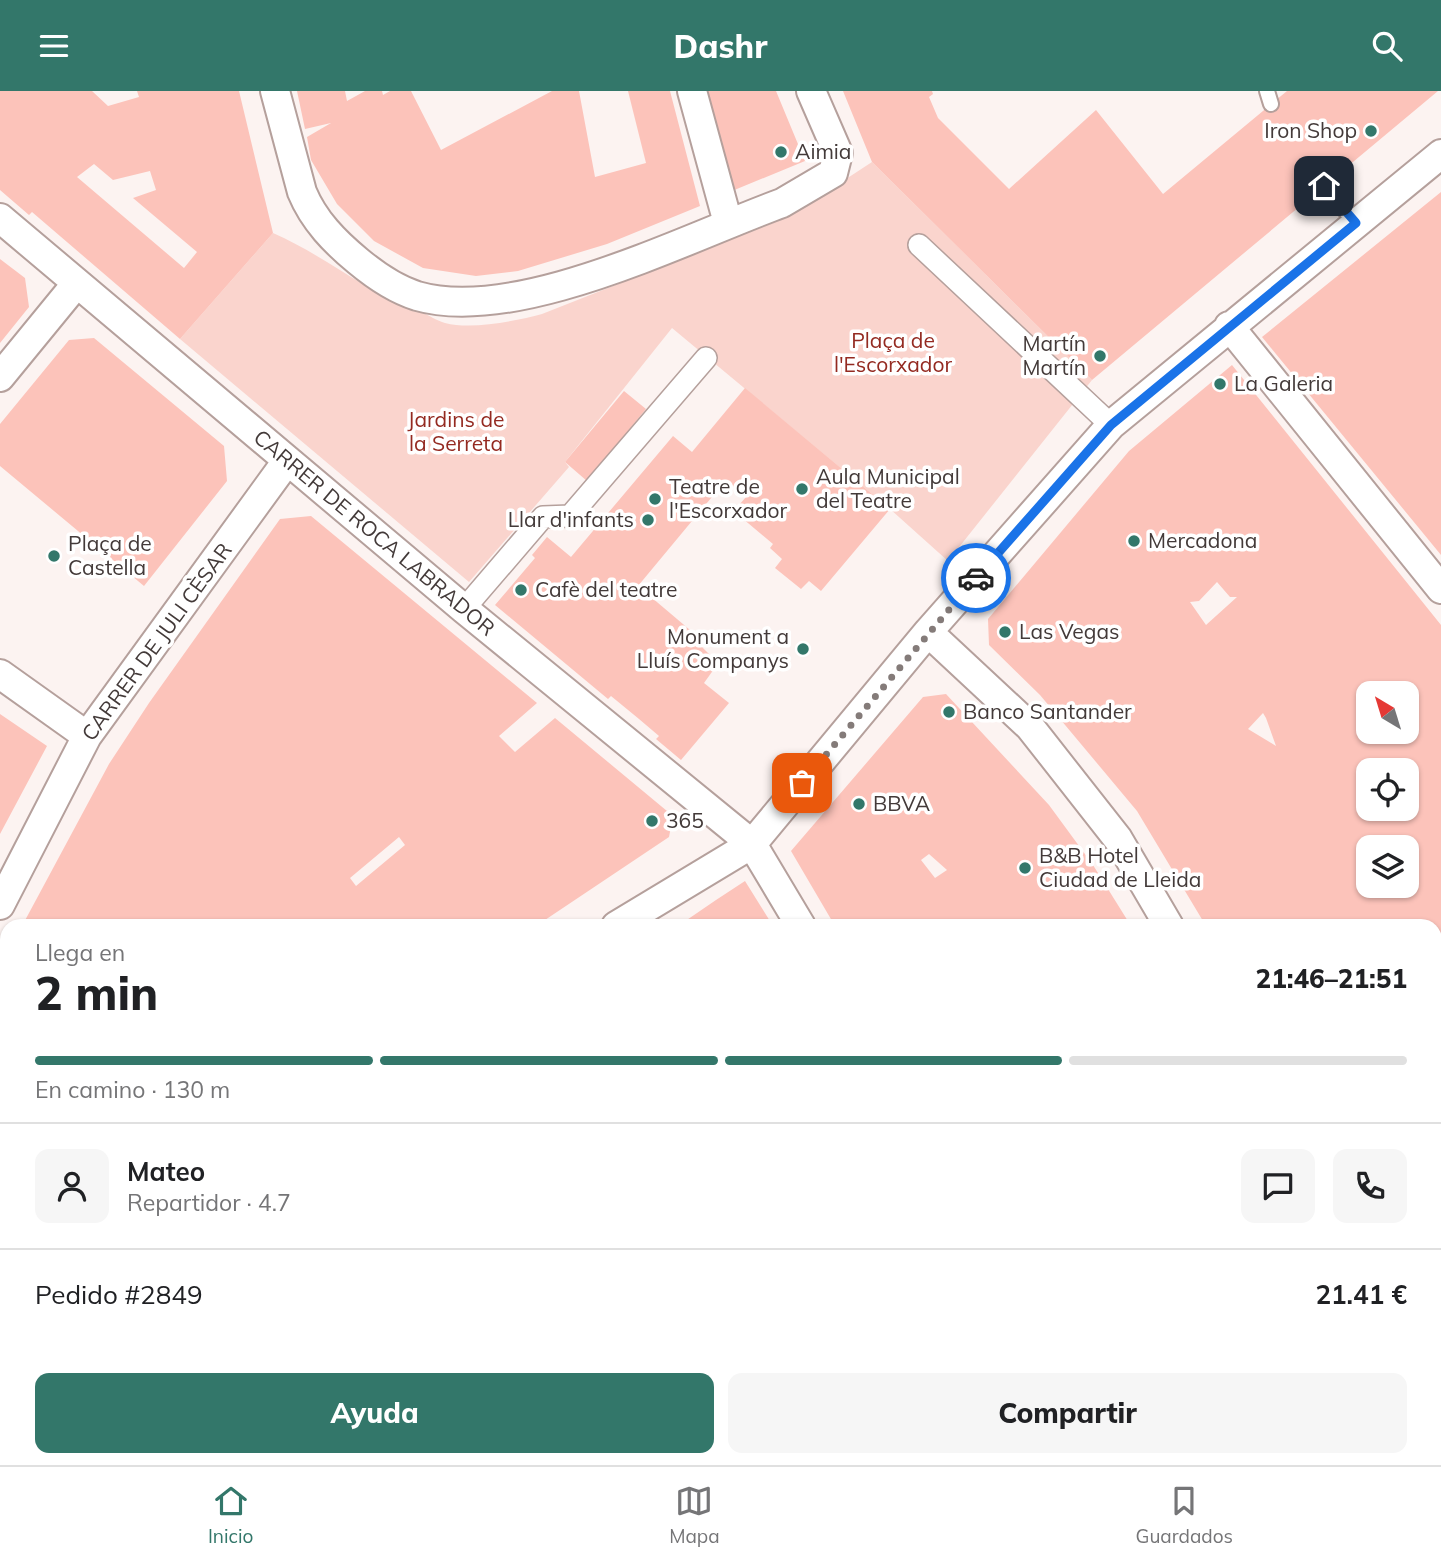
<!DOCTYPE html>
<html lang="es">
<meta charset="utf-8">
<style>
:root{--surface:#fff;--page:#f6f6f6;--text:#202124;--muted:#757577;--line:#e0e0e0;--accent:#33776a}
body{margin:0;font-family:Mulish,sans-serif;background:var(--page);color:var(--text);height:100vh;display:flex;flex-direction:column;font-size:26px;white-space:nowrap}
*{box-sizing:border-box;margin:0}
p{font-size:23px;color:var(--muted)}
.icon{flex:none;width:38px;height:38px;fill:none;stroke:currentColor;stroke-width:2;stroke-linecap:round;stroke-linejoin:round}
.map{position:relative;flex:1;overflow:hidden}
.details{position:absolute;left:0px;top:828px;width:1442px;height:548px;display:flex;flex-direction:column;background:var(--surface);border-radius:21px 21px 0 0;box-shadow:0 2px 5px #0004}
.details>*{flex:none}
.needle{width:46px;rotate:322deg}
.tools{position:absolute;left:1356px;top:590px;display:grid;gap:14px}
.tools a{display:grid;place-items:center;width:63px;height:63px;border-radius:14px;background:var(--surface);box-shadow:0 2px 5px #0004;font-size:35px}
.pin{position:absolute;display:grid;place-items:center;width:60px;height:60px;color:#fff;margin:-30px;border-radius:14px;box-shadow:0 4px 10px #0006}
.courier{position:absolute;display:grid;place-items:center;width:70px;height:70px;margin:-35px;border:5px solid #1a73e8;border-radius:50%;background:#fff;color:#222;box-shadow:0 2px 9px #0007}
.summary em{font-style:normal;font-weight:800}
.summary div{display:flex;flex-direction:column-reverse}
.summary{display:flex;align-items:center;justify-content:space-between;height:119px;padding:0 35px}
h1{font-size:46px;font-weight:800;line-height:52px}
.bar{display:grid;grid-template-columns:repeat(4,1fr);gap:10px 7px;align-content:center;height:84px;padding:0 35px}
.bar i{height:9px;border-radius:5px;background:var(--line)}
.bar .selected{background:var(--accent)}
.bar p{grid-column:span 4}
.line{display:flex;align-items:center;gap:18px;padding:0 35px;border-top:2px solid var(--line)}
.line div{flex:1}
.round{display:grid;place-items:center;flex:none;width:74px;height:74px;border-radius:14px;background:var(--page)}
.cta{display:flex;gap:14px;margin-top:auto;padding:14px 35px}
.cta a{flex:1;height:80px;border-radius:14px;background:var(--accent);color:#fff;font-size:28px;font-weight:800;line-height:80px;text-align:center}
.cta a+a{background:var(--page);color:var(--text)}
header{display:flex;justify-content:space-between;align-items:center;height:91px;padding:0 35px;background:var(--accent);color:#fff;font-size:32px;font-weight:800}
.menu{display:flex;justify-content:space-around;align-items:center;height:98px;border-top:2px solid var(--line);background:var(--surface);font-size:19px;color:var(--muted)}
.menu a{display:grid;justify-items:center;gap:4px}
.menu .selected{color:var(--accent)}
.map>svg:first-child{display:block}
.green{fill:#fad4cd}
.building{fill:#fcc3ba;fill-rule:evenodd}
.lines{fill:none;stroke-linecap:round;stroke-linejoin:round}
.service-casing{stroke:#b5a09c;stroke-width:18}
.pedestrian-casing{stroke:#b5a09c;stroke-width:24}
.minor-casing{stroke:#b5a09c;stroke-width:32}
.primary-casing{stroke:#b5a09c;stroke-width:42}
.service{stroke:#fff;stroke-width:14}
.pedestrian{stroke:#fff;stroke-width:21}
.minor{stroke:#fff;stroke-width:28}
.primary{stroke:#fff;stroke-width:38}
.done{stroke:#847b79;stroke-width:7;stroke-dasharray:0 12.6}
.route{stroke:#1a73e8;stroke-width:9}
.poi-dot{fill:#33776a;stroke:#fff;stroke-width:2.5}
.labels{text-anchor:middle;stroke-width:7;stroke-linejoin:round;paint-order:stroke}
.poi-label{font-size:21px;fill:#433a39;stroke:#fff;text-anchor:start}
.park-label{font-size:21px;fill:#942a21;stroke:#fff}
.street-label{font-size:21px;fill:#433a39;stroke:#fff}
</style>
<header><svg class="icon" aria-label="menu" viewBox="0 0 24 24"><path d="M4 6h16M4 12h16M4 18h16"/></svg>Dashr<svg class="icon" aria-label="search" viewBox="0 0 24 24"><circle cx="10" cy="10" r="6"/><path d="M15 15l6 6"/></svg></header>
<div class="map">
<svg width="1441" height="1374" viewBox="0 0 1441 1374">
<rect width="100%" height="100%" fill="#fcf3f1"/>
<!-- green -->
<path class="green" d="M872 71 1092 289 948 470 890 418 672 237 565 371 569 376 469 491 180 248 273 142C326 165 366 202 421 221 429 224 437 230 445 232 472 239 516 230 542 223L788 126Z"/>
<!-- building -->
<path class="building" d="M0 0H92L108 15 139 6 137 0H239L273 142 180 248 32 121 29 124 0 99ZM94 73 113 89 150 80 156 99 133 107 197 161 184 177 77 86Z
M297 0H345L347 10 365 0H382L383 4 390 0H411L441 59 552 0H579L595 86 646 72 628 0H670L700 115 607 153 518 180 476 185 423 177 374 150 337 113 311 69 307 46 331 32 305 38Z
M705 0H776L805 70 732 100Z
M843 0H932L933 3 929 6 938 27 1009 98 1096 19 1163 103 1287 0H1438L1092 289 872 71Z
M1441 101V464L1262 246Z
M0 168 25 187 29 216 0 252Z
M94 247 224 355 227 390 144 495 0 375V333L69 249Z
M1232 274 1441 534V917H1435V835H1206L1137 720 1040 604 989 554 988 528 1129 360ZM1217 491 1230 506H1237L1206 534 1190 511 1199 510ZM1368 602H1407V640H1368ZM1263 622 1266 627 1276 655 1248 638ZM1368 679H1407V718H1368ZM1368 756H1407V794H1368Z
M745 297 890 418 821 500 809 490 801 498 775 477 782 468 770 457 773 453 742 427 746 420 739 414 746 406 726 389 638 495 703 550 700 554 714 568 709 573 714 578 704 592 729 612 681 669 656 648 659 645 639 628 611 605 608 608 495 514 535 467 532 464 547 446 571 466 673 345 692 361Z
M624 300 646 318 587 390 565 371Z
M311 425 537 612 499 645 515 661 555 627 673 725 669 746 536 835H22L109 673 149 612 280 428ZM399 746 405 754 356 795 350 787Z
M946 603 1049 714 1093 774 1131 835H835L791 760 923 606ZM929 763 947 779 935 787 921 769Z
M0 623 47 655 0 743Z
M745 790 773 835H678L716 809Z
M7 862V908H6L0 874Z
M1435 971H1441V1374H1419L1393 1370 1435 1368Z
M7 1196V1233L0 1237V1200Z
M7 1288V1325L0 1329V1291Z
M30 1368H93L83 1374H20Z
M369 1368H740L757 1373 359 1374Z"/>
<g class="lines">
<!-- service casing -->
<g class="service-casing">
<path id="service" d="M1267 0 1271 13
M1324 95 1356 132"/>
</g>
<!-- pedestrian casing -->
<g class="pedestrian-casing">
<path id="pedestrian" d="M919 154 1111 334
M464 518 543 426 570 425 706 267"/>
</g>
<!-- minor casing -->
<g class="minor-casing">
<path id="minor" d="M275 0 302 101C314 130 335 151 358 170 376 185 395 198 417 205 517 234 686 147 782 112L833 82 838 62 811 0
M692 0 728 132
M0 127 464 518 752 753 801 835
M1229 235 1441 498
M0 286 77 192
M928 541 1030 636 1118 748 1169 835
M0 583 87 645
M0 814 87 645 287 370
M616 835 752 753 928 541 1111 334 1441 63
M1435 946H1441
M0 1148 7 1126
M0 1356 7 1352
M214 1368 217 1374
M257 1368 260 1374
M1308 1368V1374
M305 1374 315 1368"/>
</g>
<!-- primary casing -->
<g class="primary-casing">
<path id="primary" d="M0 964 7 968
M0 1019 7 1023
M933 1368 960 1374
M1119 1368 1147 1374"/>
</g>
<!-- service -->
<use href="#service" class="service"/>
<!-- pedestrian -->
<use href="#pedestrian" class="pedestrian"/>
<!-- minor -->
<use href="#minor" class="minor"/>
<!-- primary -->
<use href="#primary" class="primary"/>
</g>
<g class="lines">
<!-- done -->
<path class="done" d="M802 692 976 487"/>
<!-- route -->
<path class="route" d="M976 487 1111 334 1356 132 1324 95"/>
</g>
<!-- markers -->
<g class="poi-dot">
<circle cx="1371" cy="40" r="7"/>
<circle cx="781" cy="61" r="7"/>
<circle cx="1100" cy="265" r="7"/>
<circle cx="1220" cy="293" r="7"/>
<circle cx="802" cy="398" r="7"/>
<circle cx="655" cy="408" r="7"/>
<circle cx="648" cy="429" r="7"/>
<circle cx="1134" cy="450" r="7"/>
<circle cx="54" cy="465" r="7"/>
<circle cx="521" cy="499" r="7"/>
<circle cx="1005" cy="541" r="7"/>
<circle cx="803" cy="558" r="7"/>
<circle cx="949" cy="621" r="7"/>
<circle cx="859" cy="713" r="7"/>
<circle cx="652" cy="730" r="7"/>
<circle cx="1025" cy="777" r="7"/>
</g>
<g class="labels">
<!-- poi labels -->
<g class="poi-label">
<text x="1357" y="47" text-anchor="end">Iron Shop</text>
<text x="795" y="68">Aimia</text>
<text x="1086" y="260" text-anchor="end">Martín<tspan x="1086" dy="24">Martín</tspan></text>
<text x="1234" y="300">La Galeria</text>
<text x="816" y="393">Aula Municipal<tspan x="816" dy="24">del Teatre</tspan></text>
<text x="669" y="403">Teatre de<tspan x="669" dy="24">l'Escorxador</tspan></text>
<text x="634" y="436" text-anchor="end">Llar d'infants</text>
<text x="1148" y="457">Mercadona</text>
<text x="68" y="460">Plaça de<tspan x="68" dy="24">Castella</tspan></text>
<text x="535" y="506">Cafè del teatre</text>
<text x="1019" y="548">Las Vegas</text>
<text x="789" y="553" text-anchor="end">Monument a<tspan x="789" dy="24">Lluís Companys</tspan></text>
<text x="963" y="628">Banco Santander</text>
<text x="873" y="720">BBVA</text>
<text x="666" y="737">365</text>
<text x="1039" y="772">B&amp;B Hotel<tspan x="1039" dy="24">Ciudad de Lleida</tspan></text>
</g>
<!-- park labels -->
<g class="park-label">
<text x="893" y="257">Plaça de<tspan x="893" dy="24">l'Escorxador</tspan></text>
<text x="456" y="336">Jardins de<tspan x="456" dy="24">la Serreta</tspan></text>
</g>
<!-- street labels -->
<g class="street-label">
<text transform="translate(374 442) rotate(40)" y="7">CARRER DE ROCA LABRADOR</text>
<text transform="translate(157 551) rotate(-54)" y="7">CARRER DE JULI CÈSAR</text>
</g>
</g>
</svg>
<div class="tools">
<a><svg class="needle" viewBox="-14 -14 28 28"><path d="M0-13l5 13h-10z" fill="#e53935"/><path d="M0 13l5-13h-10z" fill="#757577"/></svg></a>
<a><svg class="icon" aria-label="locate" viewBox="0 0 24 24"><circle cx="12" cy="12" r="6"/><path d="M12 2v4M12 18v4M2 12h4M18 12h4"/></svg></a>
<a><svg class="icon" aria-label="layers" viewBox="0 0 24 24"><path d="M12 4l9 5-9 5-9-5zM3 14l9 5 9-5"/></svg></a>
</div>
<div class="pin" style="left:802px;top:692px;background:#ea580c"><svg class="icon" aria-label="bag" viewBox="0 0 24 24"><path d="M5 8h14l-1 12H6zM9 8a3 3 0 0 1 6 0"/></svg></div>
<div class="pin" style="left:1324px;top:95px;background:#1f2937"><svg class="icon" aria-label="home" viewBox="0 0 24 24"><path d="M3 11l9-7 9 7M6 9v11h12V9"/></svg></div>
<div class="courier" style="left:976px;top:487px"><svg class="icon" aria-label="car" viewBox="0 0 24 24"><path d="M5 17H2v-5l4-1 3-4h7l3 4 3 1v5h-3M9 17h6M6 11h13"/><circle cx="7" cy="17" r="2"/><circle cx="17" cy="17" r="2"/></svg></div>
<section class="details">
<div class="summary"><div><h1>2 min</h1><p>Llega en</p></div><em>21:46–21:51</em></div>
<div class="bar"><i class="selected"></i><i class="selected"></i><i class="selected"></i><i></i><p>En camino · 130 m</p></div>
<div class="line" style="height:126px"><a class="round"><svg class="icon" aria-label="person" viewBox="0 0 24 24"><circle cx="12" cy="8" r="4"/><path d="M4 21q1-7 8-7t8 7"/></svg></a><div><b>Mateo</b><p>Repartidor · 4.7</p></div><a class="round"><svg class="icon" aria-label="chat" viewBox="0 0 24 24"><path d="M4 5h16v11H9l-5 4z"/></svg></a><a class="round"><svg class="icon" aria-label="phone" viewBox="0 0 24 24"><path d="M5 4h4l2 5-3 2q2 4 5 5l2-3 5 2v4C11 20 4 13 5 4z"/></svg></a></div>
<div class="line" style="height:91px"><div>Pedido #2849</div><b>21.41 €</b></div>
<div class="cta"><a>Ayuda</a><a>Compartir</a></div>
</section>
</div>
<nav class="menu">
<a class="selected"><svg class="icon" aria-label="home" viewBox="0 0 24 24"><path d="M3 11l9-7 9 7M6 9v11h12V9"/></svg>Inicio</a>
<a><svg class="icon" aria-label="map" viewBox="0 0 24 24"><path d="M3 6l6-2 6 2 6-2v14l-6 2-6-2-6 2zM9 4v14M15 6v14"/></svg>Mapa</a>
<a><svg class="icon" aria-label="saved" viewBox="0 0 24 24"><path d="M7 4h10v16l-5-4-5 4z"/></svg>Guardados</a>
</nav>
